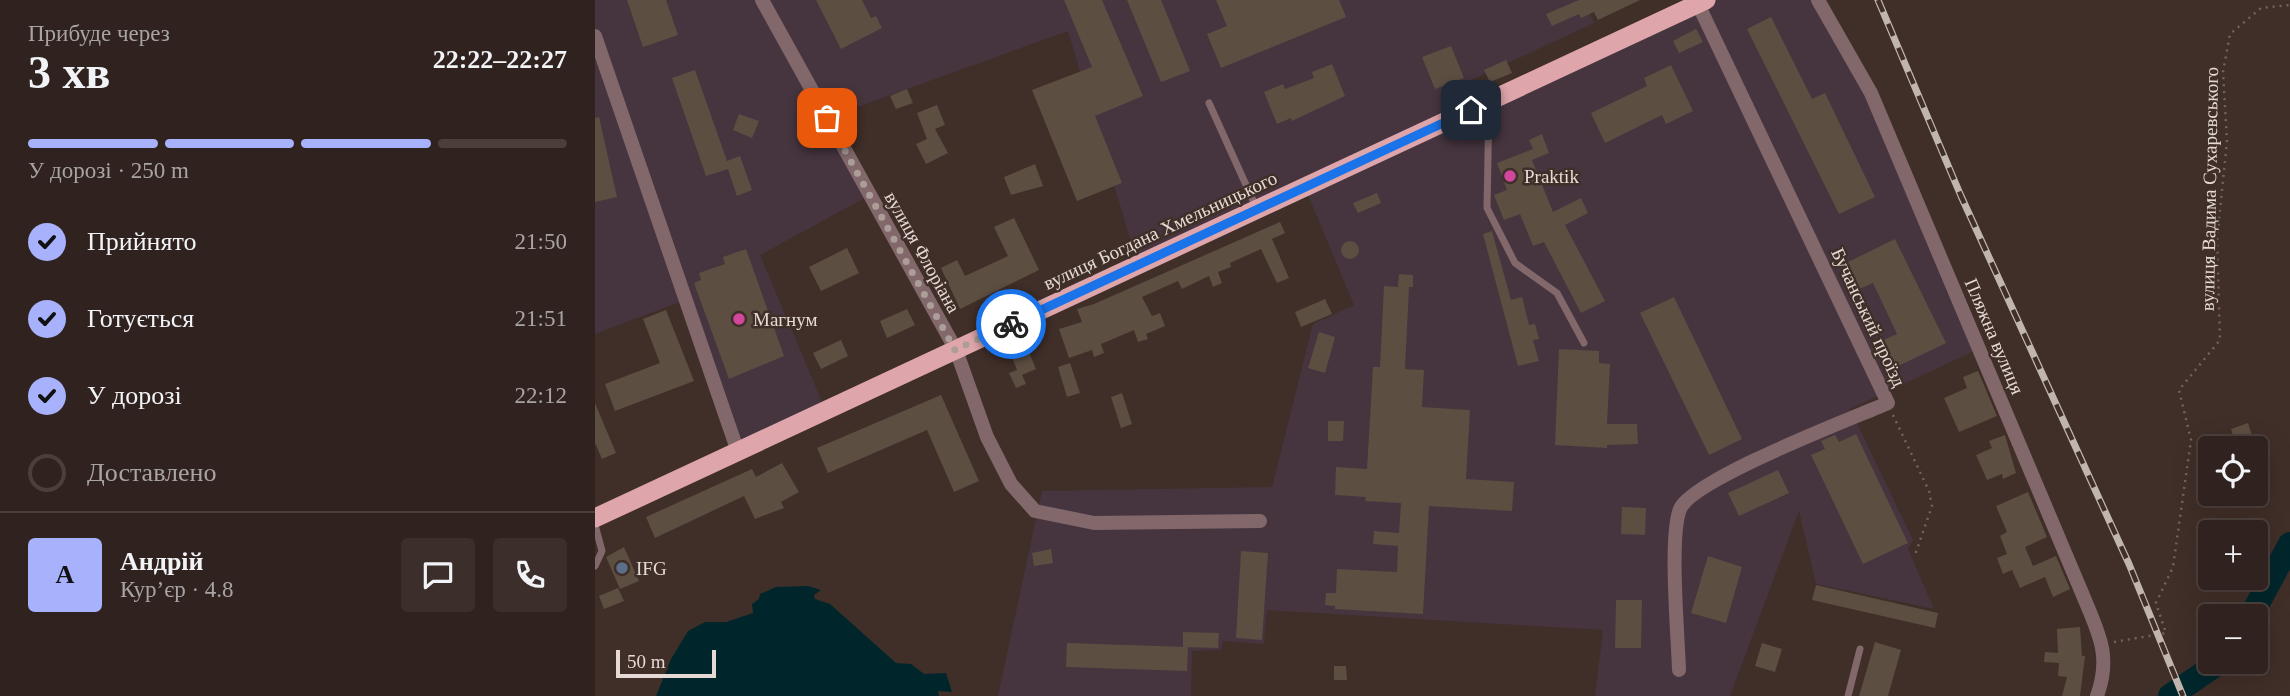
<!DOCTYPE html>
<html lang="uk">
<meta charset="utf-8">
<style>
:root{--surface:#30221e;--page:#3c2f2b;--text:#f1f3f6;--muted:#a8a4a4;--line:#4b3f3c;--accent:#a7b1fc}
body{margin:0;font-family:"Times New Roman",serif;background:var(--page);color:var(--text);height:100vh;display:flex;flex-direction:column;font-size:26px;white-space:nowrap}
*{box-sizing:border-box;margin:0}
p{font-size:23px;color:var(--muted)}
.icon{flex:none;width:38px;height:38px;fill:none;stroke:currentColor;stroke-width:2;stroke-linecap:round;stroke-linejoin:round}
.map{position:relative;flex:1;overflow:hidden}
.side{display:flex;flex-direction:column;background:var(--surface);width:595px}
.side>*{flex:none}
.fabs{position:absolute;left:1603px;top:436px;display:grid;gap:14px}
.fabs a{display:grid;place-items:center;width:70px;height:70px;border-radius:7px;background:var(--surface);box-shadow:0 7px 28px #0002,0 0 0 2px var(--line);font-size:35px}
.scale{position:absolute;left:21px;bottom:18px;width:100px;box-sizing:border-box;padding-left:7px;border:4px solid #e5dad5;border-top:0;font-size:19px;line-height:24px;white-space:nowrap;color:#e5dad5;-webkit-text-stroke:5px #402e28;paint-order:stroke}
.pin{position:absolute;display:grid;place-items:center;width:60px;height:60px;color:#fff;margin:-30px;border-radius:14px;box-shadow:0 4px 10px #0006}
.courier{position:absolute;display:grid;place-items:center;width:70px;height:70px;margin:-35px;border:5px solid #1a73e8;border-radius:50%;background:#fff;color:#222;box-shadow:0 2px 9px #0007}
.summary em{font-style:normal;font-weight:600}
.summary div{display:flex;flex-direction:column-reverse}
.summary{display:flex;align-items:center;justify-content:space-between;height:119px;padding:0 28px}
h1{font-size:46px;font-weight:600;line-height:52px}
.bar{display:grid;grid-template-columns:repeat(4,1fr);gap:10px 7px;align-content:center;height:84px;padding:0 28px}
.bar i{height:9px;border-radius:5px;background:var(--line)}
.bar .selected{background:var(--accent)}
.bar p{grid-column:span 4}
.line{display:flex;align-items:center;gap:18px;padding:0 28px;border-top:2px solid var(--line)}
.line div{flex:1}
.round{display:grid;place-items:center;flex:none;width:74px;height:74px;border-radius:7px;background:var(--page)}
ol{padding:0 28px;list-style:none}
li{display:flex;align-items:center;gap:21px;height:77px}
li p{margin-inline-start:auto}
li .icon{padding:7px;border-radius:50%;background:var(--accent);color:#111;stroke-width:4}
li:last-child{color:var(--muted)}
li i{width:38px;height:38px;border:4px solid var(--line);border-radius:50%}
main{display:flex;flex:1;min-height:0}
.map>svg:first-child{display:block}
.industrial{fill:#46353f}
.water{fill:#00262b}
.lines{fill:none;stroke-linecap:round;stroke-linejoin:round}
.river{stroke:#00262b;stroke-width:24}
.building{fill:#5c4e41}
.path{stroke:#73635d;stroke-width:2.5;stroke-dasharray:2 5;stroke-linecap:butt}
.service{stroke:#82686a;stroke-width:7}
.minor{stroke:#82686a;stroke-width:14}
.trunk{stroke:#dea5aa;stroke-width:19}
.rail-casing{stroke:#c1b5b0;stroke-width:7}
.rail{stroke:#402e28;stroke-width:4.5;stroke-dasharray:13;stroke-linecap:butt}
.done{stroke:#ab9e98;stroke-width:7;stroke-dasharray:0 12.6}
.route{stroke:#1a73e8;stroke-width:9}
.hotel-dot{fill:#d1479c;stroke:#402e28;stroke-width:2.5}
.service-dot{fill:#5c6f8a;stroke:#402e28;stroke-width:2.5}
.labels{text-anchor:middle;stroke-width:5;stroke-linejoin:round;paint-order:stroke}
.poi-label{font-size:19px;fill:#e5dad5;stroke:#402e28;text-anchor:start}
.street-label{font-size:19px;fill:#e5dad5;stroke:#402e28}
</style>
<main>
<section class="side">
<div class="summary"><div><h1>3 хв</h1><p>Прибуде через</p></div><em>22:22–22:27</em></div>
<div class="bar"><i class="selected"></i><i class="selected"></i><i class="selected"></i><i></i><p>У дорозі · 250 m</p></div>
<ol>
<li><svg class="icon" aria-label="check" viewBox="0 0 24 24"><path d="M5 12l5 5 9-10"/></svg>Прийнято<p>21:50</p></li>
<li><svg class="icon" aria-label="check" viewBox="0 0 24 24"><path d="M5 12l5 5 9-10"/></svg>Готується<p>21:51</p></li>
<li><svg class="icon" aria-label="check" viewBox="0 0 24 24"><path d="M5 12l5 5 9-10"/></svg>У дорозі<p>22:12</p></li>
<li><i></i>Доставлено</li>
</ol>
<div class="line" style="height:126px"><b class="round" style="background:var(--accent);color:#111">А</b><div><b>Андрій</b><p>Кур’єр · 4.8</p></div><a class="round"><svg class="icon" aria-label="chat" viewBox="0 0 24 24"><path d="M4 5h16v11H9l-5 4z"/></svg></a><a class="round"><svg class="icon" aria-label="phone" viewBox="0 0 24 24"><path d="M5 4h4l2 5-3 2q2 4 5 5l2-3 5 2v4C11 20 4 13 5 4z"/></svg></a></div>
</section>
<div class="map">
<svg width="1695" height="696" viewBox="0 0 1695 696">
<rect width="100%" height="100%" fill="#402e28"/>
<!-- industrial -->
<path class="industrial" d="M0 0H989L999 23 870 83 875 109 1113 0H1217L1271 95 1379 351 1255 409 1318 540 1313 549 1339 609 1221 584 1204 511 1135 696H1000L1008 630 672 610 669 644 628 641 626 650 597 651 596 696H403L447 491 677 487 718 324 759 305 710 188 543 265 473 31 232 118 275 195 165 255 231 411 143 452 90 300 0 334Z"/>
<!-- water -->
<path class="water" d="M213 586 226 590 219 595 220 599 235 604 301 663 316 664 329 674 351 673 357 692 343 691 344 696H61L76 659 93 631 110 622H131L158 613 157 604 164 599 165 594 181 587Z"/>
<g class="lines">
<!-- river -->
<path class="river" d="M1656 616 1695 544
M1575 696 1625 662"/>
</g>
<!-- building -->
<path class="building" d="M32 0H71L83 35 48 47Z
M221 0H267L276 18 281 16 287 28 246 49Z
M469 0H507L548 96 500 116 527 183 482 201 437 90 497 67Z
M532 0H566L595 71 566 82Z
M621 0H744L751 17 626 68 612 34 632 26Z
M984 0H1045L1003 20 999 12 986 18 984 14 957 26 951 14Z
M1176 17 1217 99 1230 93 1280 197 1244 214 1152 29Z
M1101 29 1108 42 1084 53 1078 41Z
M856 46 869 78 840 89 827 57Z
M911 60 917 73 895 82 889 70Z
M737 64 750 96 697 121 696 118 682 124 669 92 688 84 690 89 719 78 717 72Z
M1076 65 1098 111 1071 124 1067 115 1010 143 996 113 1052 86 1049 78Z
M100 70 132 161 145 156 157 190 142 196 133 169 111 176 77 78Z
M312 89 318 103 301 109 295 96Z
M342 105 350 125 340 129 353 153 331 164 321 144 332 139 322 113Z
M144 114 164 121 157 138 138 130Z
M4 117 22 197 0 202V118Z
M947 134 954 153 937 160 958 212 986 198 993 213 970 225 1010 301 986 313 949 242 938 246 925 214 909 220 899 195 912 190 902 163 938 149 934 140Z
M440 164 448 186 416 195 409 177Z
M782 193 786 203 763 213 758 203Z
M419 218 444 270 365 309 346 268 362 260 370 276 413 256 399 227Z
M685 222 690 233 677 239 694 278 682 283 666 249 635 263 636 267 623 272 627 283 618 287 614 276 587 289 583 281 547 297 557 316 565 313 570 326 551 334 553 339 543 342 539 330 506 344 509 353 499 357 497 350 474 358 464 329 487 322 482 309 499 304Z
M897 231 916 300 927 297 934 325 940 324 944 339 938 340 944 361 923 366 888 234Z
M1300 239 1351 343 1295 370 1282 343 1302 334 1278 283 1257 292 1245 266Z
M746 250a9 9 0 1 1 18 0a9 9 0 1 1-18 0Z
M252 248 264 273 226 291 214 267Z
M151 249 189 356 134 379 99 283 106 280 104 273 130 264 128 257Z
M804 274 818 275V287H814L810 369 829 370 827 407 875 410 871 479 919 482 917 511 834 506 828 614 740 609V606L730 605 731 593H741L742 569 802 572 803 546 778 544 779 531 804 533 806 503 770 501 771 497 740 495 741 467 772 469 778 367H785L789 286 803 287Z
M1079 297 1147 439 1114 455 1045 313Z
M730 299 737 314 706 327 700 312Z
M312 309 320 325 292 338 285 321Z
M71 310 99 381 20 411 10 384 65 363 48 319Z
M724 332 740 337 730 373 713 368Z
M428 338 441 369 427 375 431 384 421 388 414 373 422 370 412 345Z
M246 340 253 356 226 369 218 353Z
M964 349 1004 351V363L1015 364 1012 424H1042L1043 444 1012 445V448L960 445Z
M475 363 485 393 472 397 463 367Z
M1383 371 1402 416 1364 432 1349 398 1372 388 1368 377Z
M527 393 537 424 526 428 516 397Z
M346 395 384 481 359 492 332 430 233 473 222 448Z
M0 403 21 453 7 459 0 443Z
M733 421H749L748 441H733Z
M1653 423 1661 448H1642L1636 429Z
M1261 434 1313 543 1268 564 1216 455 1230 449 1226 441 1240 435 1244 442Z
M1410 435 1421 473 1408 479 1407 474 1392 480 1381 455 1397 448 1394 441Z
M187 463 204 492 186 502 189 508 160 519 149 496 60 538 51 517 157 469 161 477Z
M1183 470 1194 493 1144 516 1133 493Z
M1433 492 1452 537 1430 547 1438 566 1461 556 1475 589 1458 597 1450 577 1425 588 1417 570 1408 574 1402 558 1412 554 1405 536 1412 532 1401 506Z
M1027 507 1051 508 1050 535 1026 534Z
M29 547 44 581 25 589 11 557Z
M456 549 458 563 439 566 437 553Z
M646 551 673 553 667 640 641 638Z
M1113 556 1147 567 1131 623 1096 613Z
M1221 585 1343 613 1340 628 1217 600Z
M23 588 29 601 9 609 4 596Z
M1021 600H1047L1046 648H1020Z
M1485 627 1487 656H1490L1485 696H1467L1472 677 1463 676 1464 663 1449 662 1450 652 1463 653 1462 629Z
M588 632 624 633 623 648 588 647Z
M1280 642 1306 650 1293 696H1264Z
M472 643 593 647 592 671 471 667Z
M1167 643 1187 649 1180 672 1160 666Z
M739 666H751L752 680H739Z"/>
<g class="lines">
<!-- path -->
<path class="path" d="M1298 415 1334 491 1337 506 1320 555
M1519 642 1571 633 1561 603 1578 567 1596 440 1584 390 1625 340 1622 240 1632 141 1628 72 1635 34 1666 8 1695 5"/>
<!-- service -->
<path class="service" d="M614 103 661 207
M894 103 892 208 920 263 962 293 989 343
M0 525 7 551 0 566
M1253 696 1265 649"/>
<!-- minor -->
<path class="minor" d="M167 0 361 350 392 437 416 484 440 511 499 523 665 521
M1223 0 1276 93 1487 593C1503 632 1517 655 1502 696
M0 36 143 452
M1084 670C1083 636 1074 536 1085 509 1098 479 1256 419 1293 403L1103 4"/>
<!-- trunk -->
<path class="trunk" d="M0 518 1111 0"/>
<!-- rail casing -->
<g class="rail-casing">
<path id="rail" d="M1283 0 1366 196 1534 564 1588 696"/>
</g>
<!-- rail -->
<use href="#rail" class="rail"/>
</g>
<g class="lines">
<!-- done -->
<path class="done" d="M232 118 360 350 416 324"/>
<!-- route -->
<path class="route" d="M416 324 876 110"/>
</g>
<!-- markers -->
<g class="hotel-dot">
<circle cx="915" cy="176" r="7"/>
<circle cx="144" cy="319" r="7"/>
</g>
<circle class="service-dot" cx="27" cy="568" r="7"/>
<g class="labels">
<!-- poi labels -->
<g class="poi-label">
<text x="929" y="183">Praktik</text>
<text x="158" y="326">Магнум</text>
<text x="41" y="575">IFG</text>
</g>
<!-- street labels -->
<g class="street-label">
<text transform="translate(1614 189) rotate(-89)" y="7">вулиця Вадима Сухаревського</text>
<text transform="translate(565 230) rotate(-25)" y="7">вулиця Богдана Хмельницького</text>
<text transform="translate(328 252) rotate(61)" y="7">вулиця Флоріана</text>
<text transform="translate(1274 317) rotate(65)" y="7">Бучанський проїзд</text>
<text transform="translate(1400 336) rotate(67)" y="7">Пляжна вулиця</text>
</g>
</g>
</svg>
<div class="fabs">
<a><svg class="icon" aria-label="locate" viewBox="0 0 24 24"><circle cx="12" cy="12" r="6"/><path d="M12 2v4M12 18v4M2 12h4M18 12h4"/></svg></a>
<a>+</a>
<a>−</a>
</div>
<div class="scale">50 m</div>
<div class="pin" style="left:232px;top:118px;background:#ea580c"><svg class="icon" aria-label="bag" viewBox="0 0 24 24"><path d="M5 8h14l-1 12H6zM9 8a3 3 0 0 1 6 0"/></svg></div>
<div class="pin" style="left:876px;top:110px;background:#1f2937"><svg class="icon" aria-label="home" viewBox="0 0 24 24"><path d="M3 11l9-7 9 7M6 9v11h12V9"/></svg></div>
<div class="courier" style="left:416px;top:324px"><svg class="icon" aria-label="bike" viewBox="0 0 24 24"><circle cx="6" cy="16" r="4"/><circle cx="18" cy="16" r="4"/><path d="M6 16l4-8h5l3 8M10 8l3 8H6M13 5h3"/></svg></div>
</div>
</main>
